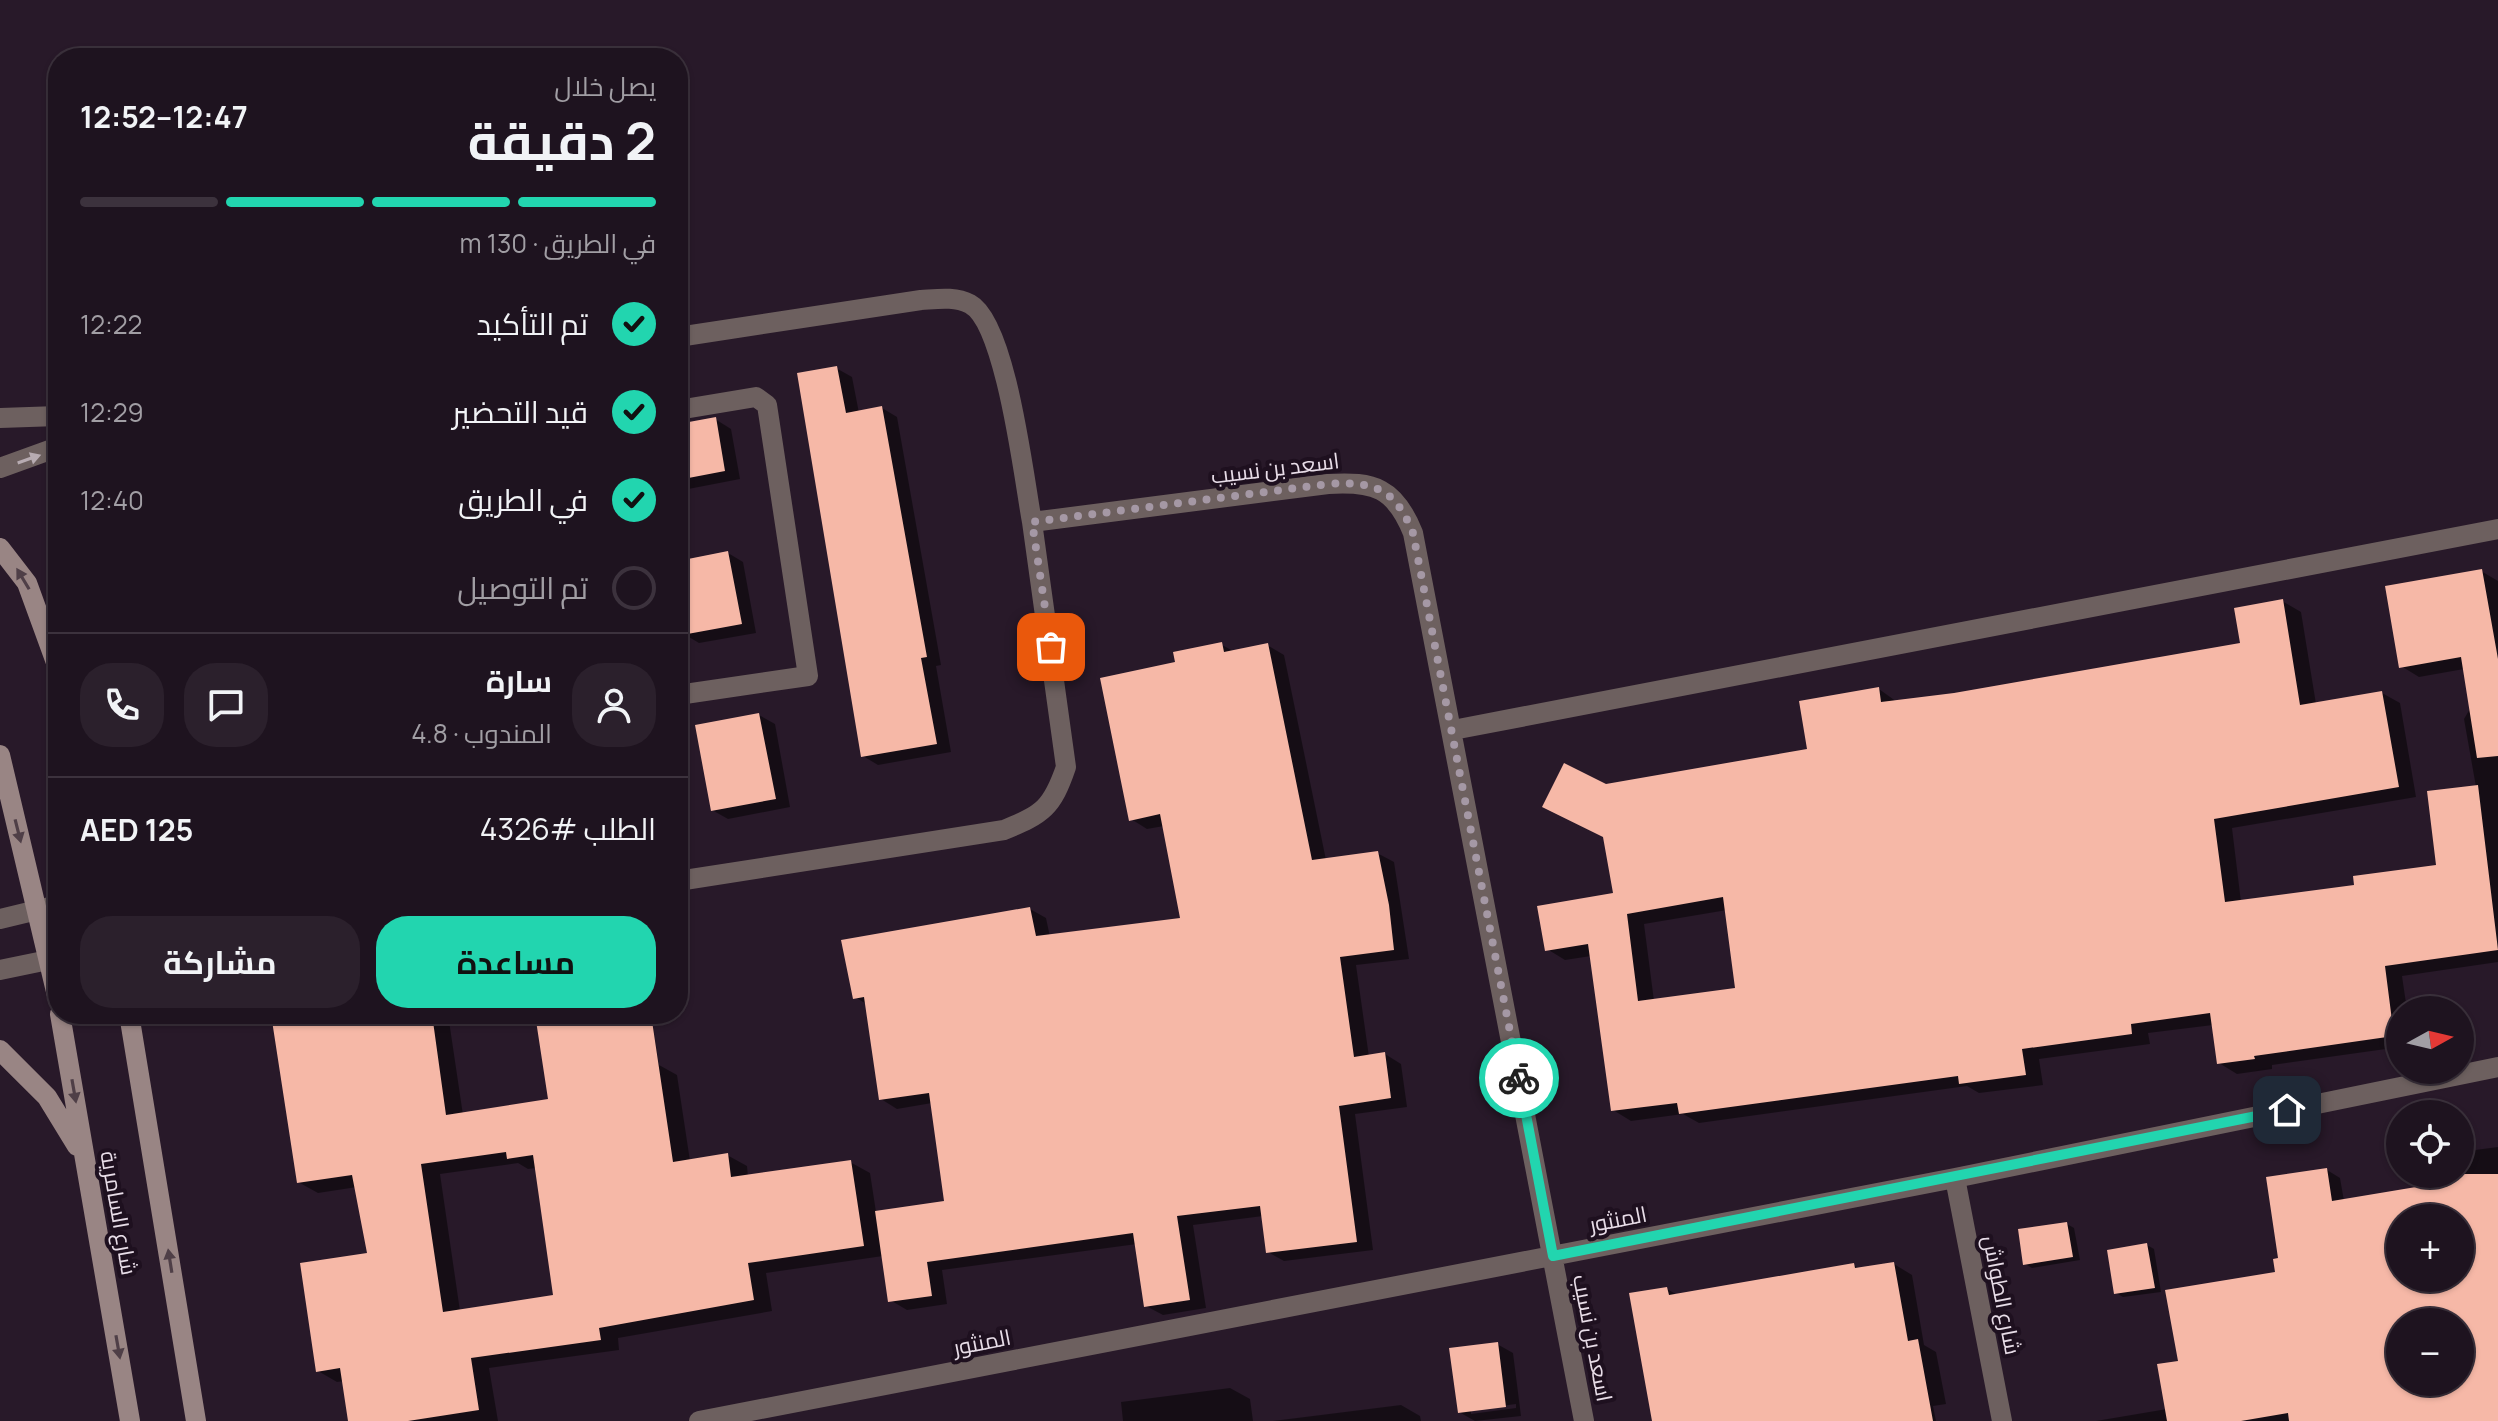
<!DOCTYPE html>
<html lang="ar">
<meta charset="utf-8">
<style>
:root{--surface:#1e131f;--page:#2b202c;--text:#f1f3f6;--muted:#a19ea4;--line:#3c323d;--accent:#22d5af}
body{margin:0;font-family:Manrope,Cairo,sans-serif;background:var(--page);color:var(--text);direction:rtl;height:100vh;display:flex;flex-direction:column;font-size:30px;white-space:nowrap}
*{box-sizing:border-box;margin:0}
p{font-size:26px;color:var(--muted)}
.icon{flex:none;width:44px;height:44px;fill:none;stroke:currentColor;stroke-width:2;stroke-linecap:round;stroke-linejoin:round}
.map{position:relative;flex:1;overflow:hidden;direction:ltr}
.details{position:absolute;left:48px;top:48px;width:640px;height:976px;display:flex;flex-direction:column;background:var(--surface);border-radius:32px;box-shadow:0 2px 6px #0004,0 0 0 2px var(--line);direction:rtl}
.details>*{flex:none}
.needle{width:52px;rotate:82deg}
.fabs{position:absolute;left:2386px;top:996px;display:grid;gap:16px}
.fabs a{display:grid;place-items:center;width:88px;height:88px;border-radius:50%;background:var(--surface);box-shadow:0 2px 6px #0004,0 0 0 2px var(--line);font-size:40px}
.pin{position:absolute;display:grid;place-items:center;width:68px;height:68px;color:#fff;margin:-34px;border-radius:16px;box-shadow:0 4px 12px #0006}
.courier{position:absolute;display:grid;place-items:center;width:80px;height:80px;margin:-40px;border:6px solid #22d5af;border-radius:50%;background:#fff;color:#222;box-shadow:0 2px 10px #0007}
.overview em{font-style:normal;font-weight:700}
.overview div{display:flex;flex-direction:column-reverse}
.overview{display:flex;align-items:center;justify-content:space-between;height:136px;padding:0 32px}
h1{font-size:52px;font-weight:700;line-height:60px}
.bar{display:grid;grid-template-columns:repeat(4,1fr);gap:12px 8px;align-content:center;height:96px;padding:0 32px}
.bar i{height:10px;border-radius:6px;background:var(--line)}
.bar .active{background:var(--accent)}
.bar p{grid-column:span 4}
.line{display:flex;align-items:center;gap:20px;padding:0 32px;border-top:2px solid var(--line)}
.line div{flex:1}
.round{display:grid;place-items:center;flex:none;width:84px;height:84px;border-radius:32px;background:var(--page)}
ol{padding:0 32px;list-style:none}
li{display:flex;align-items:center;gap:24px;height:88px}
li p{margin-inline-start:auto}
li .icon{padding:8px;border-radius:50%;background:var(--accent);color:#111;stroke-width:4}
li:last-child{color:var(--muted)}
li i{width:44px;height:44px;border:4px solid var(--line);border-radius:50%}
.primary-button{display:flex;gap:16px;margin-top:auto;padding:16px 32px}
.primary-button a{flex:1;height:92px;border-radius:32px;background:var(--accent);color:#111;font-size:32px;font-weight:700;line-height:92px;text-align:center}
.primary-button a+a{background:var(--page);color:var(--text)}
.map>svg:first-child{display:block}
.shadow{fill:#0007;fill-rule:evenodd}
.building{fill:#f6b8a7;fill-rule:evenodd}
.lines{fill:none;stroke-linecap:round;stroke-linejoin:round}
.street{stroke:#6d605f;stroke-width:20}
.secondary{stroke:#998584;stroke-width:20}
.oneway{fill:#b7abb1}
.oneway2{fill:#4f3f47}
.done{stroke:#a598a5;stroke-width:8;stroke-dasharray:0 14.4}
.route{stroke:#22d5af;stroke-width:10}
.labels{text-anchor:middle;stroke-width:8;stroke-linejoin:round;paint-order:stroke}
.street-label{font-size:22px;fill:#e8dde8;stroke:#1e101f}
</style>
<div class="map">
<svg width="2498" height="1421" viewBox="0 0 2498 1421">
<rect width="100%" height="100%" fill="#281929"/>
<!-- shadow -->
<path class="shadow" d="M836 368 852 377 859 413 882 408 897 417 941 665 936 666 951 752 878 765 863 756Z
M715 419 731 429 740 479 678 491V426Z
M728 553 743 562 756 633 699 643 684 634 678 603V563Z
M2481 571 2498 581V962L2402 976 2407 1010H2400V1047L2272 1065V1069L2237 1074 2219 1063 2213 1025 2148 1033 2150 1044 2039 1059 2043 1085 1979 1093 1967 1086 1699 1123 1683 1114 1631 1121 1613 1110 1591 956 1565 960 1547 949 1615 894 1606 786 1809 750 1879 689 1897 702 1954 695 2243 645 2282 601 2301 612 2316 704 2382 693 2400 703 2416 797 2232 828 2241 902 2356 887 2439 867 2476 787 2464 719 2471 707 2464 669 2419 677 2401 666ZM1727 910 1737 990 1654 1001 1644 924Z
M1222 645 1235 652 1267 645 1284 655 1326 860 1377 853 1394 862 1409 959 1356 965 1369 1057 1385 1054 1401 1064 1407 1107 1355 1114 1373 1250 1284 1261 1268 1252 1263 1216 1193 1225 1206 1308 1163 1315 1146 1306 1137 1244 942 1270 947 1304 907 1310 890 1300 883 1256 766 1273 772 1311 618 1338 619 1350 489 1368 498 1421H350L344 1381 337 1382 318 1371 370 1255 357 1187 318 1193 298 1182 273 1014H448L463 1115 550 1101 538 1021 527 1014H651L659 1065 677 1075 690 1161 727 1155 747 1166 748 1177 850 1162 870 1173 876 1212 946 1203 932 1103 897 1109 881 1099 868 1005 855 997 1030 909 1046 918 1050 937 1183 920 1164 826 1147 829 1131 819 1177 664ZM518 1163 528 1169 536 1168 555 1296 460 1311 440 1174Z
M759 715 775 724 790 807 728 819 712 810Z
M2498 1147V1421H2096L2167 1409 2180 1363 2277 1274 2327 1170 2340 1178 2344 1201 2424 1188 2422 1174H2460V1152ZM2400 1218H2460V1278H2400ZM2400 1322H2460V1382H2400Z
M2067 1224 2074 1228 2080 1260 2032 1268 2025 1264Z
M2147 1245 2154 1249 2161 1292 2123 1297 2116 1293Z
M1894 1264 1912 1275 1924 1345 1936 1352 1946 1404 1933 1406 1936 1421H1654L1667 1289 1679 1296 1853 1265 1861 1269Z
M1497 1344 1513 1353 1521 1416 1475 1421 1459 1412ZM1516 1404V1408L1471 1414V1410Z
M1230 1388 1250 1399 1253 1421H1123L1121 1402Z
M1401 1405 1420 1416 1421 1421H1273Z"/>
<!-- building -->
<path class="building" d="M837 366 846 413 882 406 927 657 921 658 937 744 861 757 797 373Z
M716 417 725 471 678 480V424Z
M728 551 742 624 682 635 678 561Z
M2482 569 2498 659V756L2477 758 2461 657 2399 668 2385 586Z
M2283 599 2300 705 2382 691 2399 787 2214 819 2225 902 2354 885 2353 876 2436 865 2427 791 2478 785 2498 950 2385 966 2394 1036 2254 1056 2255 1059 2217 1064 2210 1013 2131 1024 2132 1034 2022 1049 2026 1075 1959 1084 1958 1076 1679 1114 1677 1103 1611 1111 1588 944 1545 951 1537 906 1613 893 1603 837 1542 807 1564 763 1606 784 1807 749 1799 701 1879 687 1881 702 1954 693 2240 643 2234 608ZM1723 897 1735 988 1638 1001 1627 914Z
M1222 642 1224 652 1268 643 1312 860 1378 851 1389 905 1394 950 1340 957 1354 1057 1385 1052 1391 1098 1339 1106 1357 1242 1266 1253 1260 1206 1177 1216 1190 1300 1144 1307 1133 1233 927 1262 932 1296 888 1302 875 1211 944 1201 929 1093 879 1100 864 997 853 999 841 940 1030 907 1036 936 1180 918 1160 814 1129 821 1100 678 1175 662 1173 652Z
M759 713 776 799 711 811 695 725Z
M271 1014H432L446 1115 548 1099 535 1014H651L673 1162 728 1153 731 1177 851 1160 864 1246 748 1263 754 1300 599 1328 601 1340 471 1358 479 1410 408 1421H348L340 1368 316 1372 300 1263 367 1253 352 1175 297 1183ZM506 1152 507 1159 533 1155 553 1295 443 1312 421 1164Z
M2327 1168 2332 1201 2422 1186 2420 1174H2498V1421H2289L2288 1413 2241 1421H2167L2157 1364 2178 1361 2165 1290 2275 1272 2273 1259 2278 1258 2266 1177ZM2400 1218H2460V1278H2400ZM2400 1322H2460V1382H2400Z
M2067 1222 2073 1257 2023 1265 2018 1229Z
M2147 1243 2155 1288 2114 1294 2107 1250Z
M1894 1262 1908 1341 1918 1339 1933 1421H1652L1629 1293 1667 1287 1669 1295 1854 1263 1855 1268Z
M1498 1342 1506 1407 1458 1413 1449 1348Z"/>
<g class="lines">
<!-- street -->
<path class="street" d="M678 337 921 300C937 299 955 296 970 304 1006 323 1024 479 1032 522
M678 410 756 397 767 405 808 676 678 695
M0 418 58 416
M0 468 58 447
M1453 730 2498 529
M678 881 1004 830C1043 814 1052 808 1066 767L1032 522 1328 484C1374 481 1395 488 1413 533L1584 1421
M0 919 58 905
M0 970 58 958
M1955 1178 2002 1421
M699 1421 1955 1178 2498 1067"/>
<!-- secondary -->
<path class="secondary" d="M0 548 27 583 58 668
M0 755 58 1000
M60 1014 130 1421
M129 1014 196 1421
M0 1050 47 1097 77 1146"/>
</g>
<!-- one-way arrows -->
<defs><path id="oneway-solid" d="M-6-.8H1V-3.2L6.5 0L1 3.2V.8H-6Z" transform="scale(2)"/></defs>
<use class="oneway" href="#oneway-solid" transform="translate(29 459) rotate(-19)"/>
<g class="oneway2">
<use href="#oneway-solid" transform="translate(23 579) rotate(-121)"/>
<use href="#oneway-solid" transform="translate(18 831) rotate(76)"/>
<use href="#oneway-solid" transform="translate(74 1091) rotate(80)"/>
<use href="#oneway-solid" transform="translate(170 1261) rotate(-99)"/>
<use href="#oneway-solid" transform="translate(118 1347) rotate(80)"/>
</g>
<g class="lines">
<!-- done -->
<path class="done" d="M1051 647 1032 522 1328 484C1374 481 1395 488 1413 533L1519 1078"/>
<!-- route -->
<path class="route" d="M1519 1078 1553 1256 2287 1110"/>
</g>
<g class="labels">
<!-- street labels -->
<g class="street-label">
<text transform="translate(1275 468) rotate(-7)" y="8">اسعد بن نسيب</text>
<text transform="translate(119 1213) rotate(80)" y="8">شارع السامرية</text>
<text transform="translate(1618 1219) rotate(-11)" y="8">المنثور</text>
<text transform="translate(2002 1295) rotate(79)" y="8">شارع الطواش</text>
<text transform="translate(1593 1338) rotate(79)" y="8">اسعد بن نسيب</text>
<text transform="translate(982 1342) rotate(-11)" y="8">المنثور</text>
</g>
</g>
</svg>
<div class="fabs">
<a><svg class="needle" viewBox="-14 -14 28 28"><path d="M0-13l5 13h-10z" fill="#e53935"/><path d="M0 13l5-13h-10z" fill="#a19ea4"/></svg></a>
<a><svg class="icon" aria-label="locate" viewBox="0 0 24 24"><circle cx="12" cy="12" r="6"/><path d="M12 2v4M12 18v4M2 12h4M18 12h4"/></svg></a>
<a>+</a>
<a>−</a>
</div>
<div class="pin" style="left:1051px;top:647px;background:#ea580c"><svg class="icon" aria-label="bag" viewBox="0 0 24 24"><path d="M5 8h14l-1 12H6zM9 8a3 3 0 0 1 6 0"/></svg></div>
<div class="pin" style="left:2287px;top:1110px;background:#1f2937"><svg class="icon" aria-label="home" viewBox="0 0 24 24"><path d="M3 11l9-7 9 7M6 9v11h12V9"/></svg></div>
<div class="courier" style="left:1519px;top:1078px"><svg class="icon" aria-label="bike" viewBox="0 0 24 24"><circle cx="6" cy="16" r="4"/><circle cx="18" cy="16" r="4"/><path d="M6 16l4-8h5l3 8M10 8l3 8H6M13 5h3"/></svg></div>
<section class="details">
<div class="overview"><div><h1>2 دقيقة</h1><p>يصل خلال</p></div><em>12:47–12:52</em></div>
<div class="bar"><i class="active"></i><i class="active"></i><i class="active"></i><i></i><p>في الطريق · 130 m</p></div>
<ol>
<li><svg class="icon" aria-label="check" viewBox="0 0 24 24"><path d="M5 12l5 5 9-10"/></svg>تم التأكيد<p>12:22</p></li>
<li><svg class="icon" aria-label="check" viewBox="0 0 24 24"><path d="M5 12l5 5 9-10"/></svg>قيد التحضير<p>12:29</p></li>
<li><svg class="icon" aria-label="check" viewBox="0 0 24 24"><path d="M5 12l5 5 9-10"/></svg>في الطريق<p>12:40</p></li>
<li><i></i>تم التوصيل</li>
</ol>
<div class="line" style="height:144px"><a class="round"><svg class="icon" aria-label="person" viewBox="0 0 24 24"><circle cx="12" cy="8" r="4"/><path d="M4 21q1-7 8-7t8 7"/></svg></a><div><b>سارة</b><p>المندوب · 4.8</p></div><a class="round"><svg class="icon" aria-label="chat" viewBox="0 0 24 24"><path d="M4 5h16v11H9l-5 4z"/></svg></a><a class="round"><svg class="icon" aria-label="phone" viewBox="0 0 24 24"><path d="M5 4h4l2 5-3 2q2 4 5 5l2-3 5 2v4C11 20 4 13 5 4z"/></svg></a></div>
<div class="line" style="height:104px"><div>الطلب #4326</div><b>AED 125</b></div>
<div class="primary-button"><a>مساعدة</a><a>مشاركة</a></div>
</section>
</div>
